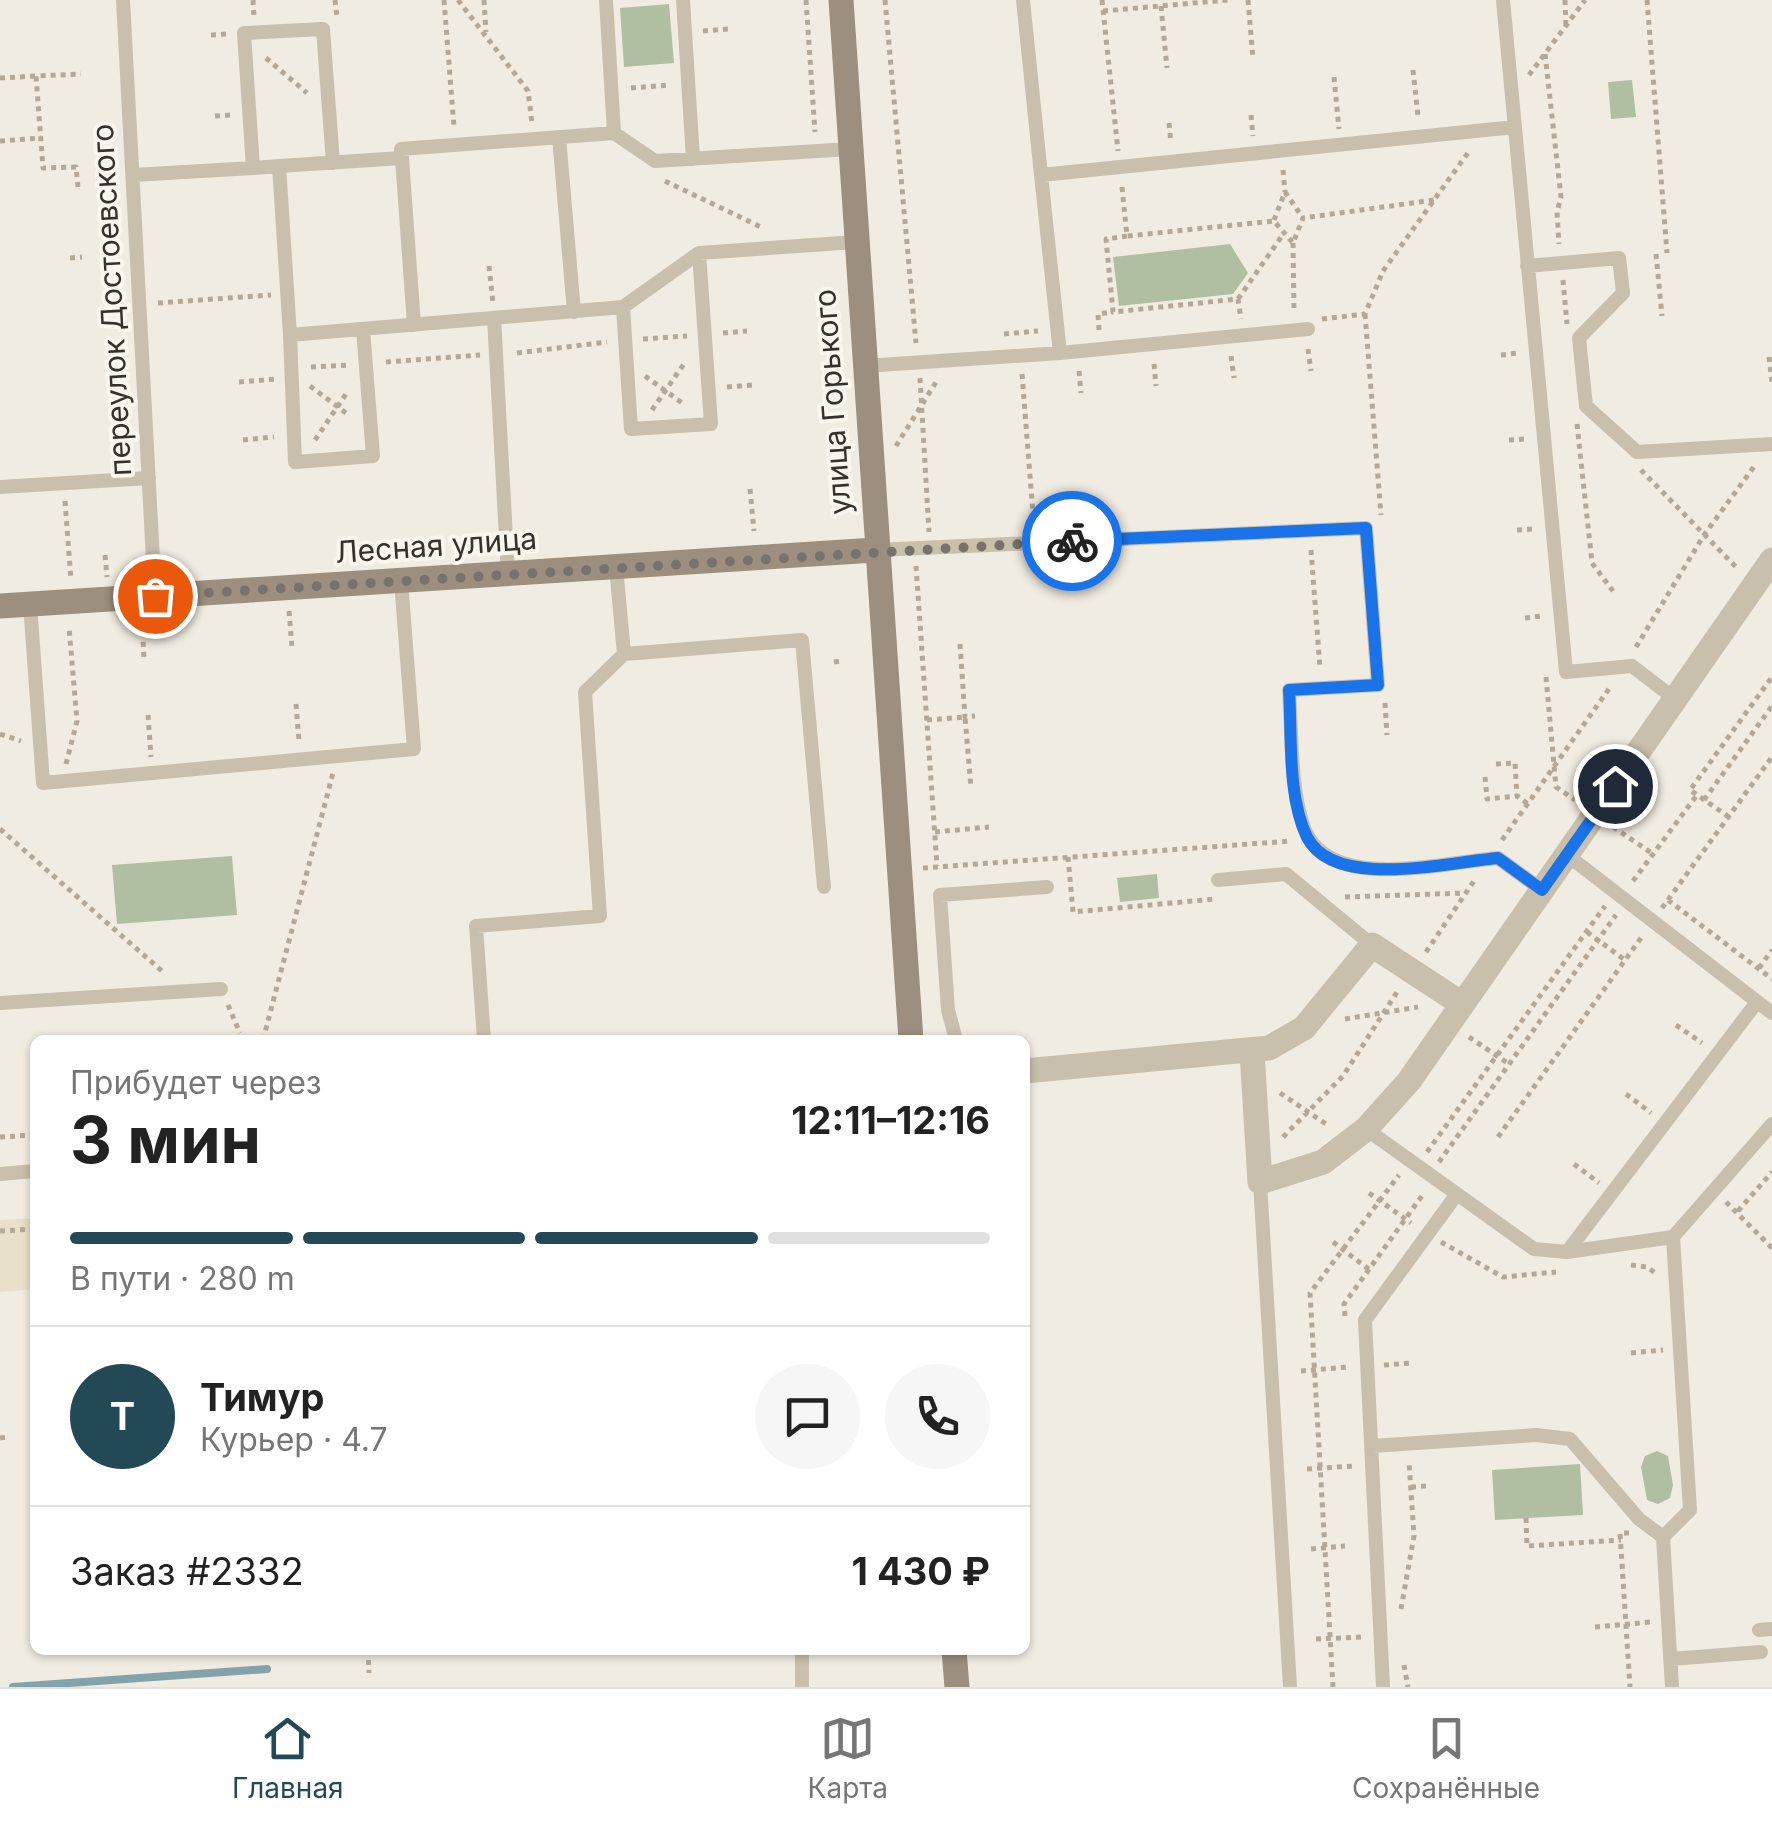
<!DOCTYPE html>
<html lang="ru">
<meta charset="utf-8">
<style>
:root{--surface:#fff;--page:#f6f6f6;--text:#222;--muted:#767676;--line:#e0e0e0;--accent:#244956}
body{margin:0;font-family:Inter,sans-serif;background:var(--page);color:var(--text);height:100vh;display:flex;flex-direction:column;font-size:38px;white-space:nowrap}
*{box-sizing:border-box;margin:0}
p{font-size:32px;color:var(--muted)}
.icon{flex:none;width:55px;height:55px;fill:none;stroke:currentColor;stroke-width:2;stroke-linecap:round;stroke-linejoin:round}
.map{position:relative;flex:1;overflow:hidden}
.side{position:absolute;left:30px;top:1035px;width:1000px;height:620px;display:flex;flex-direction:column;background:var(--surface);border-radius:15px;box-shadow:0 2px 8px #0004}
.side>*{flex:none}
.pin{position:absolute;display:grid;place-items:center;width:85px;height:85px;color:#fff;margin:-42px;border:5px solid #fff;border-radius:50%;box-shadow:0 2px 10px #0007}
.courier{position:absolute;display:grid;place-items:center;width:100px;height:100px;margin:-50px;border:8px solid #1a73e8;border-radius:50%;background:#fff;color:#222;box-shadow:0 2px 12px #0007}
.head em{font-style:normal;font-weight:700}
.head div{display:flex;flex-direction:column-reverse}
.head{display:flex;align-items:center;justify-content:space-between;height:170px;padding:0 40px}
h1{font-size:65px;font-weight:700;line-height:75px}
.bar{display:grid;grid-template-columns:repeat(4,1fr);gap:15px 10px;align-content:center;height:120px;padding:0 40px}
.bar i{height:12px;border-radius:8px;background:var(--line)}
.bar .active{background:var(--accent)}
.bar p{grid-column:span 4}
.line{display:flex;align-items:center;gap:25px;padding:0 40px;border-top:2px solid var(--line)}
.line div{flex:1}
.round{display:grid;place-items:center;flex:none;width:105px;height:105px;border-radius:52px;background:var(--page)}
.menu{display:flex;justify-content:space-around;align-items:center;height:140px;border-top:2px solid var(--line);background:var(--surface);font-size:28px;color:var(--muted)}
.menu a{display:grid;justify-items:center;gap:5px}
.menu .active{color:var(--accent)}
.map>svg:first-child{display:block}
.green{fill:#b0bfa2}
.plaza{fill:#e8e0c9}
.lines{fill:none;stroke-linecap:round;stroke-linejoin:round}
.stream{stroke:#82a3ac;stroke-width:8}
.path{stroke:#b4a998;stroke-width:5;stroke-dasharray:5 5;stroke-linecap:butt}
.lane{stroke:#c8bfad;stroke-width:14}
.street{stroke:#c8bfad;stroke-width:25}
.secondary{stroke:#9c8f7f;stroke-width:25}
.done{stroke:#79726b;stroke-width:10;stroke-dasharray:0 18}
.route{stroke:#1a73e8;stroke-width:12}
.labels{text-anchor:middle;stroke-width:8;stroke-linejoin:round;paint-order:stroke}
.street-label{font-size:30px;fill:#38312b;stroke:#f9f6ed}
</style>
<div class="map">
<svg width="1772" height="1687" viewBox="0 0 1772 1687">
<rect width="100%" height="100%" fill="#f1ece1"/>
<!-- green -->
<path class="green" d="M669 4 674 63 624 67 620 8Z
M1632 80 1636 117 1611 119 1608 82Z
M1230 244 1248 273 1233 294 1119 306 1113 257Z
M232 856 237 915 117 924 112 865Z
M1157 874 1159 898 1120 902 1117 878Z
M1657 1451 1668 1456 1673 1485 1670 1498 1658 1504 1647 1500 1641 1467 1645 1456Z
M1580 1464 1583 1515 1495 1520 1492 1470Z"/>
<!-- plaza -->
<path class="plaza" d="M35 1218V1289L0 1292V1220Z"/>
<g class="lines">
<!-- stream -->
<path class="stream" d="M13 1687 267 1669"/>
<!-- path -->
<path class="path" d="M253 0 254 17
M335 0 337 17
M444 0 454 127
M458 0 528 91 532 123
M484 0 486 32
M806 0 815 132
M885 0 916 343
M1102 0 1118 151
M1248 0 1253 59
M1565 0 1566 27
M1647 0 1667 253
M1161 6 1167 68
M1103 11 1228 0
M703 31 728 29
M211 35 227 34
M1545 54 1561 197 1557 212 1559 244
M266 58 307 93
M1413 70 1418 116
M1529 75 1585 0
M1334 77 1339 129
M0 78 36 76
M631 88 670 85
M1251 115 1253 136
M215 116 232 115
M1169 123 1171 143
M0 141 41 138
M1283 170 1285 192
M665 181 763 228
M78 187 76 167 43 168 36 76 81 74
M1122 187 1127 236 1274 221 1293 243 1303 218 1434 200
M1274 220 1285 192 1303 218
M1127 236 1106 239 1113 312 1238 299 1241 319
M1293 243 1294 310
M1656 254 1662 316
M70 258 82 257
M489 266 493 303
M1563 280 1567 324
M1238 299 1284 233
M158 303 271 295
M1365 314 1381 515
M1322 319 1365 314 1383 271 1470 150
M1099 330 1098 314 1113 312
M723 333 747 331
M1004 334 1038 331
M643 339 687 336
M1308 349 1311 371
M517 353 607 342
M1501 355 1518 353
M1231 356 1234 378
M1769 357 1772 382
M386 362 480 355
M1154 364 1156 386
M311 367 350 365
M1079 371 1081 393
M1022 374 1034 527
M645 376 685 405
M920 378 929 532
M239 382 276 379
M310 386 350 416
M727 387 752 385
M652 410 686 361
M1577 424 1592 563 1613 591
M243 440 274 437
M315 440 348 391
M1509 440 1526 439
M896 446 938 379
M1641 470 1738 569
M750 489 754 531
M65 501 71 580
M1517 530 1534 529
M1311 550 1320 668
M105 555 107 577
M916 566 937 866
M289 611 292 648
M1525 618 1542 616
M142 622 144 659
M960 644 965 717 975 716
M1636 647 1704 535 1756 464
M834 662 843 661
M1546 677 1556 787 1575 800
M1385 703 1387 735
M296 704 299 741
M148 715 151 757
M927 720 965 717 971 788
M0 734 21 741
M66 764 77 721 69 627
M1496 764 1515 763 1517 796
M1485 777 1487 799 1517 796 1528 804
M1704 800 1772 706
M1729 817 1690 790 1772 677
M1613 827 1653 854
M0 829 163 972
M935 832 989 827
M1502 840 1611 686
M1068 857 1073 912 1215 899
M923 868 1291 841
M1633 881 1697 795
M1345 897 1464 893
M1668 900 1772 979
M1662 908 1772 757
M1587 932 1625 960
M1426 952 1476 878
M1759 968 1772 950
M228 1005 240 1033
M1345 1019 1418 1007
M1676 1025 1702 1043
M1469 1037 1509 1064
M263 1040 333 773
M1280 1093 1329 1126
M1626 1094 1651 1113
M0 1137 35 1135
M1283 1137 1343 1076 1399 989
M1498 1137 1641 938
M1427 1152 1605 906
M1439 1162 1616 915
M1574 1164 1599 1183
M1369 1193 1411 1223
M1726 1202 1772 1248
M1738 1211 1772 1172
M0 1231 35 1229
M1333 1242 1371 1271
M1441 1242 1503 1277 1556 1272
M1631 1265 1647 1267 1658 1275
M1345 1316 1344 1304 1424 1193
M1631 1353 1663 1350
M1384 1365 1412 1363
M1301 1371 1348 1367
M0 1438 8 1437
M1307 1469 1354 1466
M1411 1487 1427 1486
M1526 1518 1527 1546 1621 1540
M1629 1533H1620L1630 1687
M1311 1549 1345 1546
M1401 1609 1414 1536 1409 1462
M1595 1627 1651 1622
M1316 1639 1363 1637
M368 1650 369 1673
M1404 1665 1408 1687
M1333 1687 1310 1293 1399 1175"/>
<!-- lane -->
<path class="lane" d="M123 0 155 597
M606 0 614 133
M683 0 693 159
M1023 0 1041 175
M1503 0 1566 672 1632 666 1675 699
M559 137 574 312
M850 149 655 161 614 133 401 149 402 158 279 166 290 335 623 307 699 253 856 242
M402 158 414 325
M279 166 253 168 244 33 323 29 333 163
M133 175 253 168
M1527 266 1619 258 1623 293 1579 338 1586 406 1637 452 1772 444
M623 307 631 429 711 424 699 253
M494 318 508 574
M1308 329 1060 353 1041 175 1515 127
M290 335 295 462 373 456 363 329
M864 366 1060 353
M0 487 149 478
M876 550 1366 528 1378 685 1289 690C1292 733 1290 781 1302 822 1322 896 1443 862 1498 858L1542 890
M616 567 624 654 802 640 824 887
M30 604 43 783 414 749 401 581
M1567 855 1772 1013
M1218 880 1286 874 1372 945
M0 1003 221 989
M484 1040 476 926 600 916 585 692 624 654
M956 1040 948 1010 940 895 1047 887
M1366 1129 1534 1249 1567 1252
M0 1174 35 1171
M1260 1182 1290 1687
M1673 1237 1567 1252 1757 1002
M1372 1446 1536 1435 1570 1439 1639 1519 1663 1537
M1759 1630 1772 1629
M1671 1659 1761 1652
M802 1687V1650
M1383 1687 1365 1320 1457 1194
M1672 1687 1663 1537 1690 1510 1673 1237 1772 1124"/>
<!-- street -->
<path class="street" d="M1252 1052 1260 1182 1323 1162 1366 1129 1409 1081 1772 560
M1025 1071 1269 1048 1304 1028 1372 945 1462 1004"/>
<!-- secondary -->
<path class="secondary" d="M841 0 911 1040
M0 606 875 550
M954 1650 957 1687"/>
</g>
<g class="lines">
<!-- done -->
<path class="done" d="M155 596 1072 541"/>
<!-- route -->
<path class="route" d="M1072 541 1366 528 1378 685 1289 690C1292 735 1287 796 1307 837 1334 891 1449 862 1498 858L1542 890 1615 786"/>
</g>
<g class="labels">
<!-- street labels -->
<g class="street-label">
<text transform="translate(112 300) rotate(-93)" y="10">переулок Достоевского</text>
<text transform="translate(833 402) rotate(-94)" y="10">улица Горького</text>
<text transform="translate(436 546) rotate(-4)" y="10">Лесная улица</text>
</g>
</g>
</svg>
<div class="pin" style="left:155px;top:596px;background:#ea580c"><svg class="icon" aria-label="bag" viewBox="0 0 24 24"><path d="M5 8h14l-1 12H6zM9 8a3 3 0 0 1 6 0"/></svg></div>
<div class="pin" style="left:1615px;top:786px;background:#1f2937"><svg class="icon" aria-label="home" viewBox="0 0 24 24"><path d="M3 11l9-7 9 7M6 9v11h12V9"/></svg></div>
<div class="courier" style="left:1072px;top:541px"><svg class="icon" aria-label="bike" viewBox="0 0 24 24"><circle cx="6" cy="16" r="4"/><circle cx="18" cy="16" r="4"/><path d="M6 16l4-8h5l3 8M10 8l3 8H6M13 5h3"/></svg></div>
<section class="side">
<div class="head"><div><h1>3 мин</h1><p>Прибудет через</p></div><em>12:11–12:16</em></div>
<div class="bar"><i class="active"></i><i class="active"></i><i class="active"></i><i></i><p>В пути · 280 m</p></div>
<div class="line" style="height:180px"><b class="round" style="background:var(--accent);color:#fff">Т</b><div><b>Тимур</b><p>Курьер · 4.7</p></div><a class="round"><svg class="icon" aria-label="chat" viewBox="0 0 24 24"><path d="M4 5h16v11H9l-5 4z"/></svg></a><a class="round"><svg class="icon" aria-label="phone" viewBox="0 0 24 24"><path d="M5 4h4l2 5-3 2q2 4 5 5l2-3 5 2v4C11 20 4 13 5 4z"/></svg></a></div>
<div class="line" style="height:130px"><div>Заказ #2332</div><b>1 430 ₽</b></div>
</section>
</div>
<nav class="menu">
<a class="active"><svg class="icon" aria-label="home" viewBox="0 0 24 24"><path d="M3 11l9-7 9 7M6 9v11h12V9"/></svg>Главная</a>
<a><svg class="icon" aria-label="map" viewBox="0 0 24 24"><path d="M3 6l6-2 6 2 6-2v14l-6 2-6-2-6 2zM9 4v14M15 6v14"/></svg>Карта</a>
<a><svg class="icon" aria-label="saved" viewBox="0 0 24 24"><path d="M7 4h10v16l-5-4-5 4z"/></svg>Сохранённые</a>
</nav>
